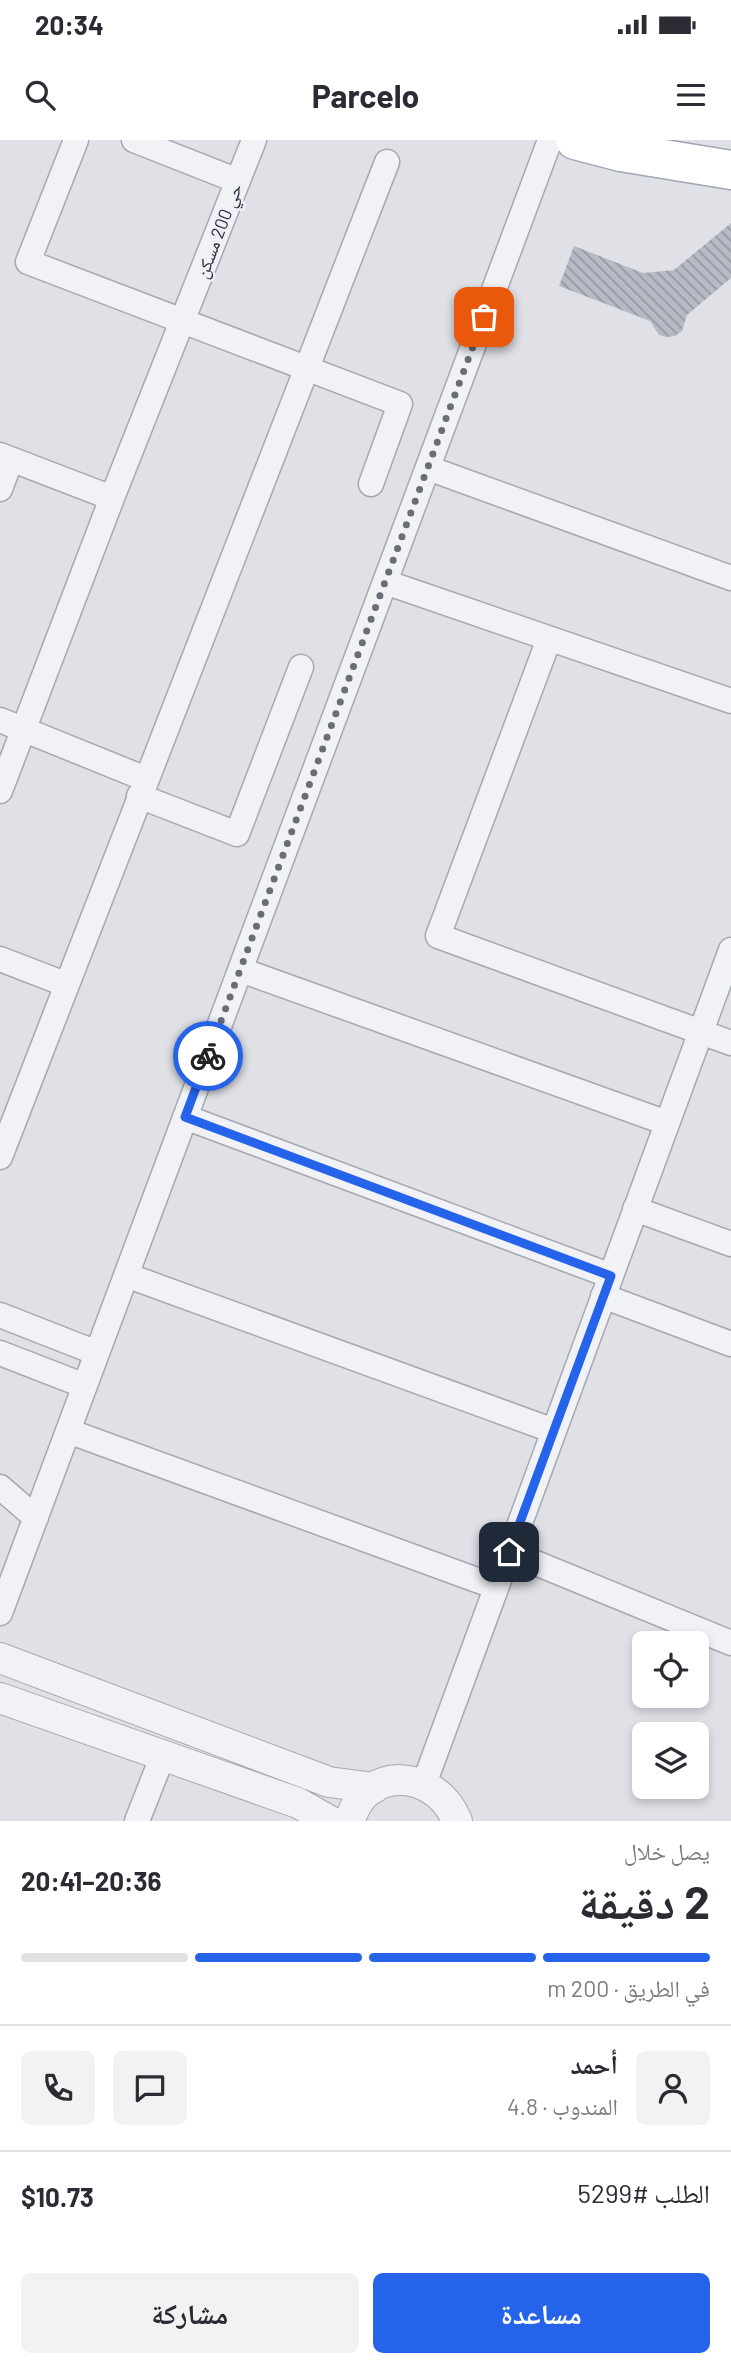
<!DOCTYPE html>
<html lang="ar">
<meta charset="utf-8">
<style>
:root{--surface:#fff;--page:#f2f2f3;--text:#2b2b33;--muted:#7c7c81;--line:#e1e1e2;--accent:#2563eb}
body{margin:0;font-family:Barlow,"Noto Naskh Arabic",sans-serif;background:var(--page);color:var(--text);direction:rtl;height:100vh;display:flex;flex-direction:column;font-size:26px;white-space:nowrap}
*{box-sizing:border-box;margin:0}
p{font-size:23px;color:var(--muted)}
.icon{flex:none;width:38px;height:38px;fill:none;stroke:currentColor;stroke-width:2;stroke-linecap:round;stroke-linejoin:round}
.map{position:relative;height:1681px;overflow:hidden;direction:ltr}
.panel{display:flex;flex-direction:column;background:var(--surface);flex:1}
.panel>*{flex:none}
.tools{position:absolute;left:632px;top:1491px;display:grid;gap:14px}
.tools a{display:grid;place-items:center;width:77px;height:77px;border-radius:10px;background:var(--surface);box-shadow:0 4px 10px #0003;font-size:35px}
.pin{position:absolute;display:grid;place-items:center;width:60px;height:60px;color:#fff;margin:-30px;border-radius:14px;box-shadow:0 4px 10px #0006}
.courier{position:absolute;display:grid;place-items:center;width:70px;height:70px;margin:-35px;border:5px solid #2563eb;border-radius:50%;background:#fff;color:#222;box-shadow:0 2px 9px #0007}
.head em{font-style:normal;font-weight:700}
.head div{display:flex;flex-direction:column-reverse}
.head{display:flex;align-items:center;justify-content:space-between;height:119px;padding:0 21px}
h1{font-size:46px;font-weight:700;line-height:52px}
.bar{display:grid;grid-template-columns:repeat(4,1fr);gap:10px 7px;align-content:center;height:84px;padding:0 21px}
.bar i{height:9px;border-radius:5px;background:var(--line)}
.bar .active{background:var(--accent)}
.bar p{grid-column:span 4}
.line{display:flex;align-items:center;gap:18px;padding:0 21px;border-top:2px solid var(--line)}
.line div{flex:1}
.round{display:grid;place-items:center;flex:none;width:74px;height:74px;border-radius:10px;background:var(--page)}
.action{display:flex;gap:14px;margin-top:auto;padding:14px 21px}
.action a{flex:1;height:80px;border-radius:10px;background:var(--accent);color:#fff;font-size:28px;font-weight:700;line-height:80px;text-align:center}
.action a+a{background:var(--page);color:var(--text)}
.status{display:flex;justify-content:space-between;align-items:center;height:49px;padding:0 35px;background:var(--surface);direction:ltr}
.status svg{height:19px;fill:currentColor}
header{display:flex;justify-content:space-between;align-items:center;height:91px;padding:0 21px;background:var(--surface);font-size:32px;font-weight:700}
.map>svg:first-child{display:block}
.building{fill:url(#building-back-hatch)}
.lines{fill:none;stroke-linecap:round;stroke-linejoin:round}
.minor-casing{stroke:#a5a8b1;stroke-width:27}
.tertiary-casing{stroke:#a5a8b1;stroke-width:32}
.primary-casing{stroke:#9fa5b2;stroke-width:41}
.minor{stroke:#f1f2f6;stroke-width:24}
.tertiary{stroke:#f1f2f6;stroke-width:30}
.primary{stroke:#fff;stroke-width:38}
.done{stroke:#696d78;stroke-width:7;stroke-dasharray:0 12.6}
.route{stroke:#2563eb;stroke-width:9}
.labels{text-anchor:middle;stroke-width:5;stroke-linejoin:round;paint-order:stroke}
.street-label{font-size:18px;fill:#292e3d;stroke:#eef0f5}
</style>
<div class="status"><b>20:34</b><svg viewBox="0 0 49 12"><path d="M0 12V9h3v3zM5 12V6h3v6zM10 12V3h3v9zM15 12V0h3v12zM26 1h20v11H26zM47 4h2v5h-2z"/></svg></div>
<header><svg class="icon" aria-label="menu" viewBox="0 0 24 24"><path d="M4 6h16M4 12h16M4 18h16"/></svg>Parcelo<svg class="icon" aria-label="search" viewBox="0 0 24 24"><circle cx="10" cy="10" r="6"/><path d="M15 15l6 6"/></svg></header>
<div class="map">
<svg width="731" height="1681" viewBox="0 0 731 1681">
<defs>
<pattern id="building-back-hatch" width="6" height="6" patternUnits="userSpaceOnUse" patternTransform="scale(1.75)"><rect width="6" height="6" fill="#b6bac4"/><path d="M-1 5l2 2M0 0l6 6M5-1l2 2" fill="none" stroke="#9498a0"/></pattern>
</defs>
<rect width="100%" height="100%" fill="#dfe1e7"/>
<!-- building -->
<path class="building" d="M731 83V138L687 175 682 191 675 196 667 197 659 195 650 181 559 146 574 106 643 133 674 130Z"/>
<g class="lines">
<!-- minor casing -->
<g class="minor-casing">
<path id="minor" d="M76 0 28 122 400 264 371 344
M134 0 238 41
M0 315 112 358
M428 328 731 438
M0 349 11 320
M385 442 731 561
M549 499 438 796 731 903
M0 580 146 639
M0 651 112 358 254 0
M139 656 237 694 301 527
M0 819 65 844
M241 830 667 983
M185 977 611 1136
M0 1017 387 22
M635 1069 731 1104
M126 1135 554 1291
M603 1156 731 1204
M0 1175 97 1213
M0 1213 85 1246
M68 1291 496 1447
M0 1347 36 1378
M509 1412 731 1503
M0 1473 550 0
M424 1644 731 810
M137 1681 163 1615"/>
</g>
<!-- tertiary casing -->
<g class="tertiary-casing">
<path id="tertiary" d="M0 1518 329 1642 374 1648
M0 1558 298 1663 330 1681
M350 1681C364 1625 436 1628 457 1681"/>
</g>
<!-- primary casing -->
<g class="primary-casing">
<path id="primary" d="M575 0 621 12 731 30"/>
</g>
<!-- minor -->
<use href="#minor" class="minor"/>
<!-- tertiary -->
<use href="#tertiary" class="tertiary"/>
<!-- primary -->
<use href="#primary" class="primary"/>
</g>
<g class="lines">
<!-- done -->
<path class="done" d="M208 916 484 177"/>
<!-- route -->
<path class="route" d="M208 916 185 977 611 1136 509 1412"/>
</g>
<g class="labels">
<!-- street labels -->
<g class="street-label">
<text transform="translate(219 91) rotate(-69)" y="6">حي 200 مسكن</text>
</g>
</g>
</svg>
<div class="tools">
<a><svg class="icon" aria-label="locate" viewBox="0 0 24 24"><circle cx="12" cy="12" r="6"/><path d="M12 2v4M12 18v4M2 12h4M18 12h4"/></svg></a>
<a><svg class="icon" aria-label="layers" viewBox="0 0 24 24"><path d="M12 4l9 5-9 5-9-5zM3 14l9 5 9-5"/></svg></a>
</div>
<div class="pin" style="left:484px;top:177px;background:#ea580c"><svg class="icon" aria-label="bag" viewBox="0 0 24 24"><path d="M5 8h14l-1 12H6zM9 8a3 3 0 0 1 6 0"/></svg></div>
<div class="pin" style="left:509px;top:1412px;background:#1f2937"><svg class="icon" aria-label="home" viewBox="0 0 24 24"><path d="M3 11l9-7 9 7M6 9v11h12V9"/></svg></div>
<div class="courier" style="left:208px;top:916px"><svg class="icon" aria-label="bike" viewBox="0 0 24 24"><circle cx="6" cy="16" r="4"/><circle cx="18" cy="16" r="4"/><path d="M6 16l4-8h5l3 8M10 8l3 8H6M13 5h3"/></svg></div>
</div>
<section class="panel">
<div class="head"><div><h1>2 دقيقة</h1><p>يصل خلال</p></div><em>20:36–20:41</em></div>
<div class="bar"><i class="active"></i><i class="active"></i><i class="active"></i><i></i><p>في الطريق · 200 m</p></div>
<div class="line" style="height:126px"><a class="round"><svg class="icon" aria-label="person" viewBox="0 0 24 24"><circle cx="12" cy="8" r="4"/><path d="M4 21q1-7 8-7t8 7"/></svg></a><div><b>أحمد</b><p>المندوب · 4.8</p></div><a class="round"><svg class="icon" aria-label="chat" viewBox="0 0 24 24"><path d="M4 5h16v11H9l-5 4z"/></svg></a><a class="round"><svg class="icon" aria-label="phone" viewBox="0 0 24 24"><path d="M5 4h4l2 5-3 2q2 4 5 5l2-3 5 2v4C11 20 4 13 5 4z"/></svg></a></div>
<div class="line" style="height:91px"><div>الطلب #5299</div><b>$10.73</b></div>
<div class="action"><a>مساعدة</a><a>مشاركة</a></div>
</section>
